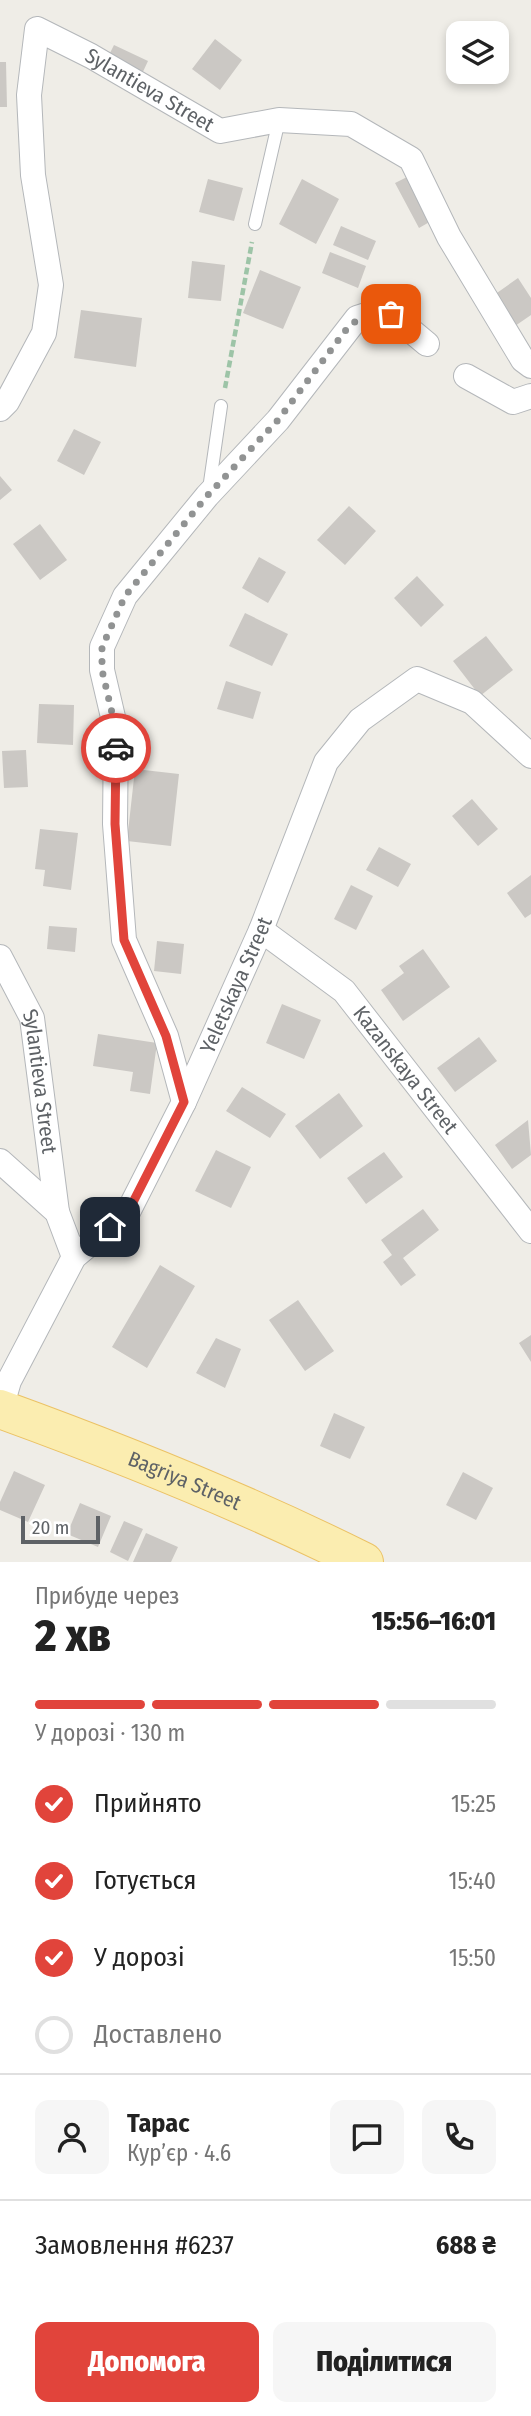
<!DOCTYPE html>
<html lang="uk">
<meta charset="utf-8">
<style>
:root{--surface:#fff;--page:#f6f6f6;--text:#222;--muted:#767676;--line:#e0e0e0;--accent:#e1443b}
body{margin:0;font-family:"Fira Sans Condensed",sans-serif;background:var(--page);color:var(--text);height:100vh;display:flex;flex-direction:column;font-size:26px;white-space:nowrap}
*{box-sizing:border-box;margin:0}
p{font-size:23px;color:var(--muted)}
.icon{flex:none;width:38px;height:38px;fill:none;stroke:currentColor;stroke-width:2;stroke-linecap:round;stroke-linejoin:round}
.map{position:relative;height:1562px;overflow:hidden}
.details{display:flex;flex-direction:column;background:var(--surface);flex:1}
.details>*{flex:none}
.buttons{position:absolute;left:446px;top:21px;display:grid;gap:14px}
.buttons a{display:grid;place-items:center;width:63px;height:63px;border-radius:14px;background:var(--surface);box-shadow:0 4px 10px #0003;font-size:35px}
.scale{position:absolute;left:21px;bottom:18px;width:79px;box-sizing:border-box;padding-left:7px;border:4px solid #5e6266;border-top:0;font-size:19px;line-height:24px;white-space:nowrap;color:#5e6266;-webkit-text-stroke:5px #fff;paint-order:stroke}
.pin{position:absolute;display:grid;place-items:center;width:60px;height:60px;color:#fff;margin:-30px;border-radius:14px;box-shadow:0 4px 10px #0006}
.courier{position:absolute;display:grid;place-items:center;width:70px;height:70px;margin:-35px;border:5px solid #e1443b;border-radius:50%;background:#fff;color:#222;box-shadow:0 2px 9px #0007}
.head em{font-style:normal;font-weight:800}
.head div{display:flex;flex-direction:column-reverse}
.head{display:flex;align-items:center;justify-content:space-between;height:119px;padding:0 35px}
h1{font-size:46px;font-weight:800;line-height:52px}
.bar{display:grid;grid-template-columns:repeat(4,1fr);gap:10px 7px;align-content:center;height:84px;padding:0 35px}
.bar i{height:9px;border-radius:5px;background:var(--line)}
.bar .current{background:var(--accent)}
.bar p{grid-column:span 4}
.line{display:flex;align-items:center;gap:18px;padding:0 35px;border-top:2px solid var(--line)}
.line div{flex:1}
.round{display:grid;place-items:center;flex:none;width:74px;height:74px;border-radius:14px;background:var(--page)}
ol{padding:0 35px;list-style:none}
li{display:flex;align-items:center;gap:21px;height:77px}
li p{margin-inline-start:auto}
li .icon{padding:7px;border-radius:50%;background:var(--accent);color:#fff;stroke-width:4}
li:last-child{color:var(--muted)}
li i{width:38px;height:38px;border:4px solid var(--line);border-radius:50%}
.action{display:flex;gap:14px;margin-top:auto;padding:14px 35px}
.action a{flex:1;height:80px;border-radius:14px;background:var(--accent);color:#fff;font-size:28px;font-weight:800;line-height:80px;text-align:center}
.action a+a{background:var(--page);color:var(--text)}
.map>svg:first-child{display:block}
.building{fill:#cbc8c4}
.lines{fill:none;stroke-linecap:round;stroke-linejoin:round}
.service-casing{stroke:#b4b7ba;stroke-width:14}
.minor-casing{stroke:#b4b7ba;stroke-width:26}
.primary-casing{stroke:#ebc265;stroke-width:40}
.path{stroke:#9dc4a7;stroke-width:4.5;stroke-dasharray:7 3.5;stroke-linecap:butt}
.service{stroke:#fff;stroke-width:12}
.minor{stroke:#fff;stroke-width:24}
.primary{stroke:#fbedb0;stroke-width:38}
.done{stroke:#919393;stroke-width:7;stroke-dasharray:0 12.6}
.route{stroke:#e1443b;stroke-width:9}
.labels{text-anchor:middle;stroke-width:5;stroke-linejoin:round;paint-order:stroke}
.street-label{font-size:21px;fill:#5e6266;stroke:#fff}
</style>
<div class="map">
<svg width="531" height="1562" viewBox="0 0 531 1562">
<rect width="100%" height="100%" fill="#efede7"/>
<!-- building -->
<path class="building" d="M215 39 242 60 220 90 192 69Z
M114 45 148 61 140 78 106 61Z
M0 62H6L7 107H0Z
M409 176 433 220 419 228 395 183Z
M208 179 243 188 234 221 199 212Z
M302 179 339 199 316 244 279 224Z
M341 226 376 241 368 260 333 245Z
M330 252 366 266 358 288 322 273Z
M192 261 225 265 221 301 188 298Z
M260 270 301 287 283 329 243 313Z
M518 278 531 298V315L515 326 494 295Z
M81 310 142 318 136 367 74 358Z
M74 429 101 442 84 475 57 461Z
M0 476 12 490 0 500Z
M349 506 376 531 345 565 317 540Z
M40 524 67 560 40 580 13 544Z
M259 557 286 572 268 603 242 588Z
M417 576 444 605 421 627 394 598Z
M245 613 288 634 272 666 229 646Z
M486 636 513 670 480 696 453 661Z
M226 681 261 692 253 719 217 709Z
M39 704 74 705 73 745 37 743Z
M26 750 28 787 4 788 2 751Z
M135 769 179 774 171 846 127 841Z
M472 799 498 829 478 846 452 816Z
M40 829 78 833 71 890 43 886 45 870 35 869Z
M379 847 411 864 398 887 366 870Z
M531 875V914L525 918 507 893Z
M351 885 373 896 356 930 334 919Z
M49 926 77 928 75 952 47 949Z
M157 941 184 944 181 974 154 971Z
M423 949 450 987 403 1021 381 990 404 973 399 966Z
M282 1004 321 1020 304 1059 266 1043Z
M98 1034 157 1043 150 1094 130 1091 133 1072 93 1066Z
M479 1037 497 1061 455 1092 437 1068Z
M242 1087 286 1114 270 1138 226 1111Z
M339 1093 363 1126 320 1159 295 1126Z
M528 1120 531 1155 512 1169 495 1145Z
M216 1150 251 1167 231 1208 195 1191Z
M384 1152 403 1177 366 1204 347 1178Z
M423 1209 439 1230 403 1258 416 1275 401 1286 383 1262 392 1255 381 1240Z
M160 1265 195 1286 147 1368 112 1347Z
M298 1300 334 1351 305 1371 269 1320Z
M531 1335V1362L519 1343Z
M216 1338 241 1349 225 1388 196 1373Z
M334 1413 365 1427 350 1459 320 1446Z
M14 1471 45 1485 28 1522 0 1510V1502Z
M463 1472 493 1488 476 1520 446 1505Z
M80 1503 111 1516 98 1547 67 1534Z
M124 1521 143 1529 128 1561 110 1552Z
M146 1533 178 1547 171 1562H133Z"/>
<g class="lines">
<!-- service casing -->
<g class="service-casing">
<path id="service" d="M255 224 279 120
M209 489 221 406"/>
</g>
<!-- minor casing -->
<g class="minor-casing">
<g id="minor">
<path d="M466 376 513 402 531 396"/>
<path id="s1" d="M0 409 7 402 44 333 51 285 33 175 29 95 37 29 91 56 220 131 279 120 351 124 411 159 449 237 523 360 531 366"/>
<path id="s2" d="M261 930 344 991 531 1231"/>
<path id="s3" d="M0 957 32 1018 57 1212"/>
<path d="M184 1102 166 1036 124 940 115 824 116 730 102 670V647L125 596 207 496 278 420 357 318 379 311 391 314 427 344"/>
<path d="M0 1161 57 1212 74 1257"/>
<path id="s4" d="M0 1412 9 1381 74 1257 128 1212 184 1102 261 930 326 762 360 720 417 679 472 702 531 756"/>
</g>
</g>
<!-- primary casing -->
<g class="primary-casing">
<g id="primary">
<path id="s5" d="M0 1409C124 1454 246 1503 364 1562"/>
</g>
</g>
<!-- path -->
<path class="path" d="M225 388 252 242"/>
<!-- service -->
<use href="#service" class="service"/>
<!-- minor -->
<use href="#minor" class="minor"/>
<!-- primary -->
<use href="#primary" class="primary"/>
</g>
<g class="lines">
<!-- done -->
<path class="done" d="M116 748V730L102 670V647L125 596 207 496 278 420 349 326 368 313 391 314"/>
<!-- route -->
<path class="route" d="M110 1227 128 1212 184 1102 166 1036 124 940 115 824 116 748"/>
</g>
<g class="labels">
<!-- street labels -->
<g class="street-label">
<text dy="7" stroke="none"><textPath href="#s1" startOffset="523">Sylantieva Street</textPath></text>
<text dy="7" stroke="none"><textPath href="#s4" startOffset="494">Yeletskaya Street</textPath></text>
<text dy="7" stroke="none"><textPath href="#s2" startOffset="203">Kazanskaya Street</textPath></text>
<text dy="7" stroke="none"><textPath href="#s3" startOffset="133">Sylantieva Street</textPath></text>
<text dy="7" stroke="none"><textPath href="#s5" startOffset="198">Bagriya Street</textPath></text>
</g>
</g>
</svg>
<div class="buttons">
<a><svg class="icon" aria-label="layers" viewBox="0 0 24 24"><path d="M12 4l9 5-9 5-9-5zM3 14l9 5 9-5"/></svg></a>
</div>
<div class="scale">20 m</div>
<div class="pin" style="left:391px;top:314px;background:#ea580c"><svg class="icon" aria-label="bag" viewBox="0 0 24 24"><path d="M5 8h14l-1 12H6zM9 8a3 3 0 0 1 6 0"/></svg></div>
<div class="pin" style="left:110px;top:1227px;background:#1f2937"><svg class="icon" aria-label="home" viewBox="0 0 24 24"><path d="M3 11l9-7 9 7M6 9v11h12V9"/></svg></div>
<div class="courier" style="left:116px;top:748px"><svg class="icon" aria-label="car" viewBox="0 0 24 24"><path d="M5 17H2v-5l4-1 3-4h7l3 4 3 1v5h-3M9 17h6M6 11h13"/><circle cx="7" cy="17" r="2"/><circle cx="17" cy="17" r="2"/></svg></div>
</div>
<section class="details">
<div class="head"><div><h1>2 хв</h1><p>Прибуде через</p></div><em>15:56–16:01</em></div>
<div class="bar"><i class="current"></i><i class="current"></i><i class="current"></i><i></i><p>У дорозі · 130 m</p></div>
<ol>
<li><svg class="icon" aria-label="check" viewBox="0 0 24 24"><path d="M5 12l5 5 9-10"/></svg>Прийнято<p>15:25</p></li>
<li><svg class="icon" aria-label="check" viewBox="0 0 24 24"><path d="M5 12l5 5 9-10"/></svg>Готується<p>15:40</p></li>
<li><svg class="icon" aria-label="check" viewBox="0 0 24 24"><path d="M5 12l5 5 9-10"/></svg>У дорозі<p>15:50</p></li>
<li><i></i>Доставлено</li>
</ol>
<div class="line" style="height:126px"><a class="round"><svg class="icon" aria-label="person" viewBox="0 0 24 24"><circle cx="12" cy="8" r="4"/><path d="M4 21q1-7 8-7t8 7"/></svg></a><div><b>Тарас</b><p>Кур’єр · 4.6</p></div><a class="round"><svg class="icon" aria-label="chat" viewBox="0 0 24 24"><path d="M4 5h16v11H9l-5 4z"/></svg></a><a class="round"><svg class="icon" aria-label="phone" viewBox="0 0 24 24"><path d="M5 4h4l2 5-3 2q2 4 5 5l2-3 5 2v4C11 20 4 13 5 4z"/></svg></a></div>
<div class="line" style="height:91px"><div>Замовлення #6237</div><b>688 ₴</b></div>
<div class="action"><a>Допомога</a><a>Поділитися</a></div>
</section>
